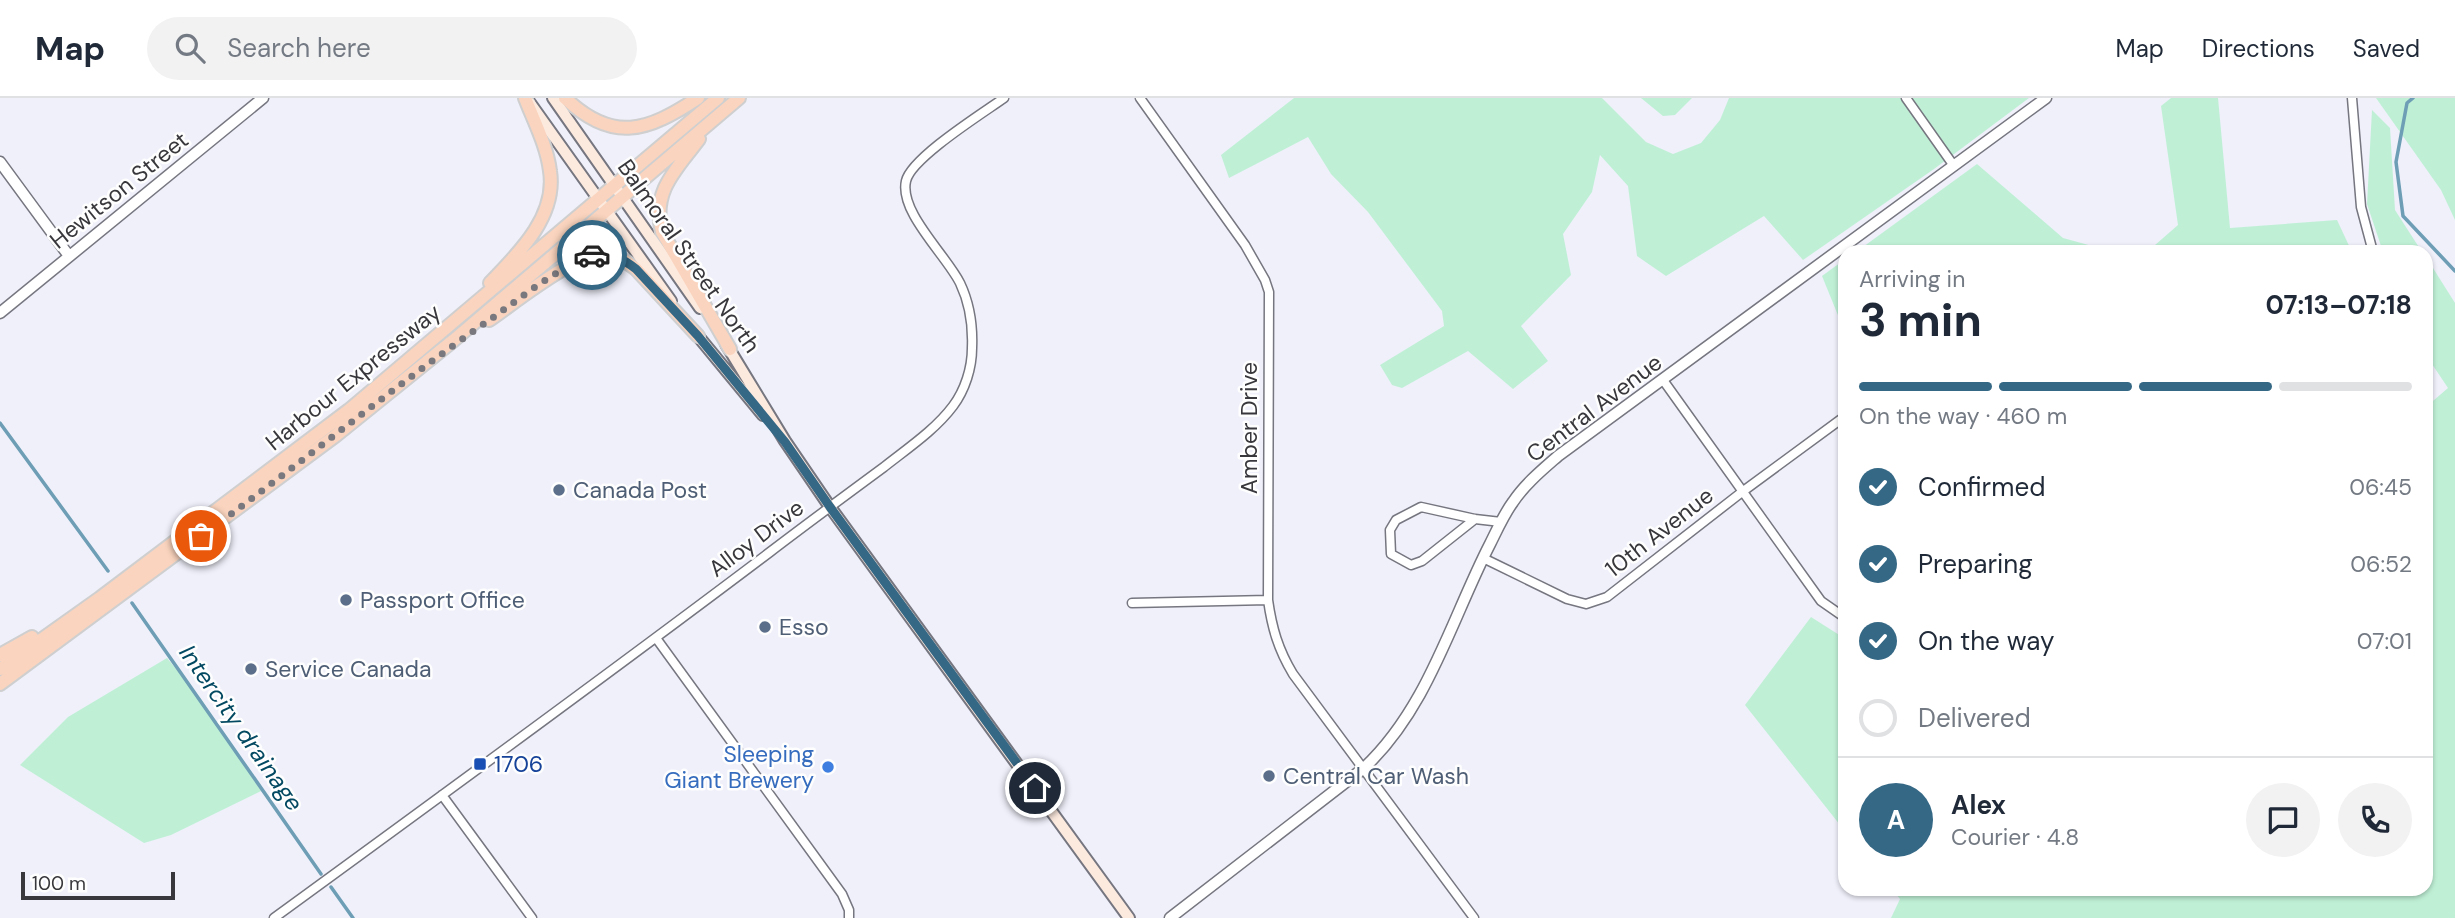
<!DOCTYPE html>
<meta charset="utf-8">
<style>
:root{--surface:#fff;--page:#f2f2f3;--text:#1f2937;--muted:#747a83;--line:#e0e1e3;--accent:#356885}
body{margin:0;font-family:"DM Sans",sans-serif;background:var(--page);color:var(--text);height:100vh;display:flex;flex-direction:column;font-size:26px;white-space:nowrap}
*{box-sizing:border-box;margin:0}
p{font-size:23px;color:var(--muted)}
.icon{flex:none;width:38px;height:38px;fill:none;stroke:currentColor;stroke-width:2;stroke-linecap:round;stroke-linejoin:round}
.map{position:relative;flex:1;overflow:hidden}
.side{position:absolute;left:1838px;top:147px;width:595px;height:651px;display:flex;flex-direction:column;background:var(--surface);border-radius:21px;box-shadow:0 2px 5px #0004}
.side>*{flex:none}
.scale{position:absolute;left:21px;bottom:18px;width:154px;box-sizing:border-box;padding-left:7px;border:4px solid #38383c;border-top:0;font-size:19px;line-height:24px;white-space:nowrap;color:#38383c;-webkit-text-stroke:5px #fefefe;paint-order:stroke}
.pin{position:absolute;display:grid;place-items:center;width:60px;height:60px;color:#fff;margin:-30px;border:4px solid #fff;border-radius:50%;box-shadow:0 2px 7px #0007}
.courier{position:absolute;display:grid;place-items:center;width:70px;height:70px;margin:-35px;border:5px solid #356885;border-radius:50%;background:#fff;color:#222;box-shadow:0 2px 9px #0007}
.headline em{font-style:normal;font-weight:700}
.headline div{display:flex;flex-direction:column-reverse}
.headline{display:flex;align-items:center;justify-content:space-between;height:119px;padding:0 21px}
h1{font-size:46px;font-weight:700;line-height:52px}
.bar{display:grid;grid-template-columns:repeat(4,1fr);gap:10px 7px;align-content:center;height:84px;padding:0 21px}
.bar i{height:9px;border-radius:5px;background:var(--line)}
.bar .selected{background:var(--accent)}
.bar p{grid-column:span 4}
.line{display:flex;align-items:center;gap:18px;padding:0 21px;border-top:2px solid var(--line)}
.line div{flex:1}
.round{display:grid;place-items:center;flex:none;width:74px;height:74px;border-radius:37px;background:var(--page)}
ol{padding:0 21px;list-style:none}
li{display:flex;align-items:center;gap:21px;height:77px}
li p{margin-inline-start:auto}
li .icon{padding:7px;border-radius:50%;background:var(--accent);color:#fff;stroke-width:4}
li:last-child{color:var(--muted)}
li i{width:38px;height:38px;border:4px solid var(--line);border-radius:50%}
header{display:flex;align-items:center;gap:42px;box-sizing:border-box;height:98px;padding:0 35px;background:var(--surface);border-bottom:2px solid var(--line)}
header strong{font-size:33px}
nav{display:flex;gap:38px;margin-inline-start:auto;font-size:24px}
.search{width:490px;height:63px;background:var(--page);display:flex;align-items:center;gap:18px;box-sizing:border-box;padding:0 24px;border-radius:38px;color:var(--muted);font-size:26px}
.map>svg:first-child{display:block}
.green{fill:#bff0d6}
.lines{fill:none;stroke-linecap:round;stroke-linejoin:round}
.stream{stroke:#6d9eb5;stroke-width:3.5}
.minor-casing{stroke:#75767f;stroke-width:11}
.tertiary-casing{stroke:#75767f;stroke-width:13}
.secondary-casing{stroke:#75767f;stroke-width:14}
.primary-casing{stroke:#cfcfd0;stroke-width:16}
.minor{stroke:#fff;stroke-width:8}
.tertiary{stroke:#fff;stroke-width:10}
.secondary{stroke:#fdeadf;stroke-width:10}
.primary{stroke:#fad4be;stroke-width:12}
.done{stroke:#78787e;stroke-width:7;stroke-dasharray:0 12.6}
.route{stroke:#356885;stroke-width:9}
.service-dot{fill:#5c6f8a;stroke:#fefefe;stroke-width:2.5}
.transit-dot{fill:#1a4fb4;stroke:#fefefe;stroke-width:2.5}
.shop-dot{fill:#3f7fe0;stroke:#fefefe;stroke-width:2.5}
.labels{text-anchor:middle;stroke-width:5;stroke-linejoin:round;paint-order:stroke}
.street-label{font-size:23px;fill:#38383c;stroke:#fefefe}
.service-label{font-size:23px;fill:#4e5e75;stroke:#fefefe;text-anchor:start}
.shop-label{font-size:23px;fill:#366cbe;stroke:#fefefe;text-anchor:end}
.transit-label{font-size:23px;fill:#164399;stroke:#fefefe;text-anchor:start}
.water-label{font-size:24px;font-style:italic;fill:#034962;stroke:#fefefe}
</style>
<header>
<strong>Map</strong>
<div class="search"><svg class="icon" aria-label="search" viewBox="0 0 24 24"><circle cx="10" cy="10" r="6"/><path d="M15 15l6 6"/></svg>Search here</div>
<nav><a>Map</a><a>Directions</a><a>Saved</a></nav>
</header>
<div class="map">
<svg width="2455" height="820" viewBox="0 0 2455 820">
<rect width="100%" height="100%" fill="#eff0fa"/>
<!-- green -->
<path class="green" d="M1294 0H1602L1646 44 1673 56 1701 45 1720 22 1729 0H2029L1934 71 1803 162 1764 118 1666 178 1637 158 1628 88 1600 57 1592 94 1563 136 1571 177 1521 228 1548 263 1513 291 1468 253 1402 290 1392 287 1380 267 1444 228 1442 213 1368 114 1331 76 1308 39 1229 80 1221 57Z
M1641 0H1692L1675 17 1663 18Z
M2171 0H2218L2230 130 2337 122 2352 154H2147L2178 127 2161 8Z
M2376 0H2455V122L2441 92Z
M2372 12 2390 30 2395 112 2422 154H2383L2367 106Z
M1977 66 2063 140 2114 154H1856Z
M2426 159 2455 205V820H1891L1900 801 1892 791H2426V309L2448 290 2426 257Z
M1844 162V232L1822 178Z
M1811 519 1844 540V732L1745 607Z
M167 560 201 601 261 693 171 737 144 745 20 667 68 619Z"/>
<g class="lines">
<!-- stream -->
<path class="stream" d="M2413 0 2407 5 2396 64 2403 118 2455 173
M0 325 108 473
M132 505 321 776
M331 789 353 820"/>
<!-- minor casing -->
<g class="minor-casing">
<path id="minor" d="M1140 0 1245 147 1265 182 1269 194 1268 502C1272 530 1278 551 1293 576L1474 820
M1906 0 1954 68
M2352 0 2361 109 2373 154
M1663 282 1821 503 1844 519
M1475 421 1422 463 1411 467 1391 456 1390 432 1396 422 1421 409 1475 421 1501 424
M1483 460 1567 501 1586 506 1607 499 1742 394 1844 319
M1132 505 1268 502
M656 540 842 796 849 812V820
M442 697 532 820
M274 820C440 699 606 578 770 454 808 425 846 397 884 369 908 350 935 332 953 308 965 292 972 270 972 250 973 227 970 206 960 185 946 157 899 114 906 83 911 60 983 15 1004 0"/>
</g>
<!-- tertiary casing -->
<g class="tertiary-casing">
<path id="tertiary" d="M0 64 69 158
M0 215 263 0
M1170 820 1364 670C1428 610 1451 522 1490 446 1497 432 1504 416 1513 404 1525 386 1542 372 1558 358L2046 0"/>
</g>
<!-- secondary casing -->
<g class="secondary-casing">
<path id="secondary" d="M553 0 700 210
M530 5 671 203
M693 232 763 317
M726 246 785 343 830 409 1129 820"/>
</g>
<!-- primary casing -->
<g class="primary-casing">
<path id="primary" d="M565 0C613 46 648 33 698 0
M699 41C677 71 651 93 662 134L730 251
M490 185C519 155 557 118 550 73 547 48 534 23 525 0
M489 222C513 206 580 151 608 156 618 157 628 165 636 171L698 238
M0 557 32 539
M0 571 100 500 349 312 718 0
M0 586 335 338 454 242 739 0"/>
</g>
<!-- minor -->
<use href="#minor" class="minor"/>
<!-- tertiary -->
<use href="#tertiary" class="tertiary"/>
<!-- secondary -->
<use href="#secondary" class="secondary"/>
<!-- primary -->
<use href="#primary" class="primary"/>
</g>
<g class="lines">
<!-- done -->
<path class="done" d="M201 438C298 368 390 291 488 223 521 200 554 172 592 157"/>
<!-- route -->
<path class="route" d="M592 157C610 154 622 160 636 171L698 238 785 344 830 409 1035 690"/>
</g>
<!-- markers -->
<g class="service-dot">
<circle cx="559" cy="392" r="7"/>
<circle cx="346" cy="502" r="7"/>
<circle cx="765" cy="529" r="7"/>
<circle cx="251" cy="571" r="7"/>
<circle cx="1269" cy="678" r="7"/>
</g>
<rect class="transit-dot" x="473" y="659" width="14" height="14" rx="3.5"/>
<circle class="shop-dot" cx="828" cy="669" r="7"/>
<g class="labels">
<!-- street labels -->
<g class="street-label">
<text transform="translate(119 92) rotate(-39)" y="8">Hewitson Street</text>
<text transform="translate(689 158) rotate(55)" y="8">Balmoral Street North</text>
<text transform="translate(353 279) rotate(-39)" y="8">Harbour Expressway</text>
<text transform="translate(1594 310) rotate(-37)" y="8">Central Avenue</text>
<text transform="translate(1249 330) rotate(-90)" y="8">Amber Drive</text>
<text transform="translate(1659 434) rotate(-38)" y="8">10th Avenue</text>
<text transform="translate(756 440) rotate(-37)" y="8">Alloy Drive</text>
</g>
<!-- service labels -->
<g class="service-label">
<text x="573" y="400">Canada Post</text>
<text x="360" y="510">Passport Office</text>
<text x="779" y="537">Esso</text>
<text x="265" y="579">Service Canada</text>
<text x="1283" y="686">Central Car Wash</text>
</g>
<!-- shop labels -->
<g class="shop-label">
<text x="814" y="664">Sleeping<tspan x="814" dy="26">Giant Brewery</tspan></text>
</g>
<!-- transit labels -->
<g class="transit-label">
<text x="494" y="674">1706</text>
</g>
<!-- water labels -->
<g class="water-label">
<text transform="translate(241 630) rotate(55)" y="8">Intercity drainage</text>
</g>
</g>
</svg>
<div class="scale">100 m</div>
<div class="pin" style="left:201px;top:438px;background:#ea580c"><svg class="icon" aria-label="bag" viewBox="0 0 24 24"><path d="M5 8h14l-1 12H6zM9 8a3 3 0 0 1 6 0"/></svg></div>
<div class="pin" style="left:1035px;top:690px;background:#1f2937"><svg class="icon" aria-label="home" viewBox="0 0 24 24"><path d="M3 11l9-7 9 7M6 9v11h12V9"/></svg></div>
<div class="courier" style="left:592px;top:157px"><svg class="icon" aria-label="car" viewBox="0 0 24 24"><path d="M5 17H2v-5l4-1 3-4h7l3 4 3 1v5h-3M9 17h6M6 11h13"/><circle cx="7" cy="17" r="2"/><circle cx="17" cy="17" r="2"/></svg></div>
<section class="side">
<div class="headline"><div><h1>3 min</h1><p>Arriving in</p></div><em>07:13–07:18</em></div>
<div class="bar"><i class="selected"></i><i class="selected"></i><i class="selected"></i><i></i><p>On the way · 460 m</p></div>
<ol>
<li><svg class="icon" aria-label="check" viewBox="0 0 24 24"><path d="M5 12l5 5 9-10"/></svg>Confirmed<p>06:45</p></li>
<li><svg class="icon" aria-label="check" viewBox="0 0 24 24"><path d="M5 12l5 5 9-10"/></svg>Preparing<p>06:52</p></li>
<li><svg class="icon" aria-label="check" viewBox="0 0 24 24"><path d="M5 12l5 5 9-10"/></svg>On the way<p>07:01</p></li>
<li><i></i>Delivered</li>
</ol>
<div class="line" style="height:126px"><b class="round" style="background:var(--accent);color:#fff">A</b><div><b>Alex</b><p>Courier · 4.8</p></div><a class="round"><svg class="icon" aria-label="chat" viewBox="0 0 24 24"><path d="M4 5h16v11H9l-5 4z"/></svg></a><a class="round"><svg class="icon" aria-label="phone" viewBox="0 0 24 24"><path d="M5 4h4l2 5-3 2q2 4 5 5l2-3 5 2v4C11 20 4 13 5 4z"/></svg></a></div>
</section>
</div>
